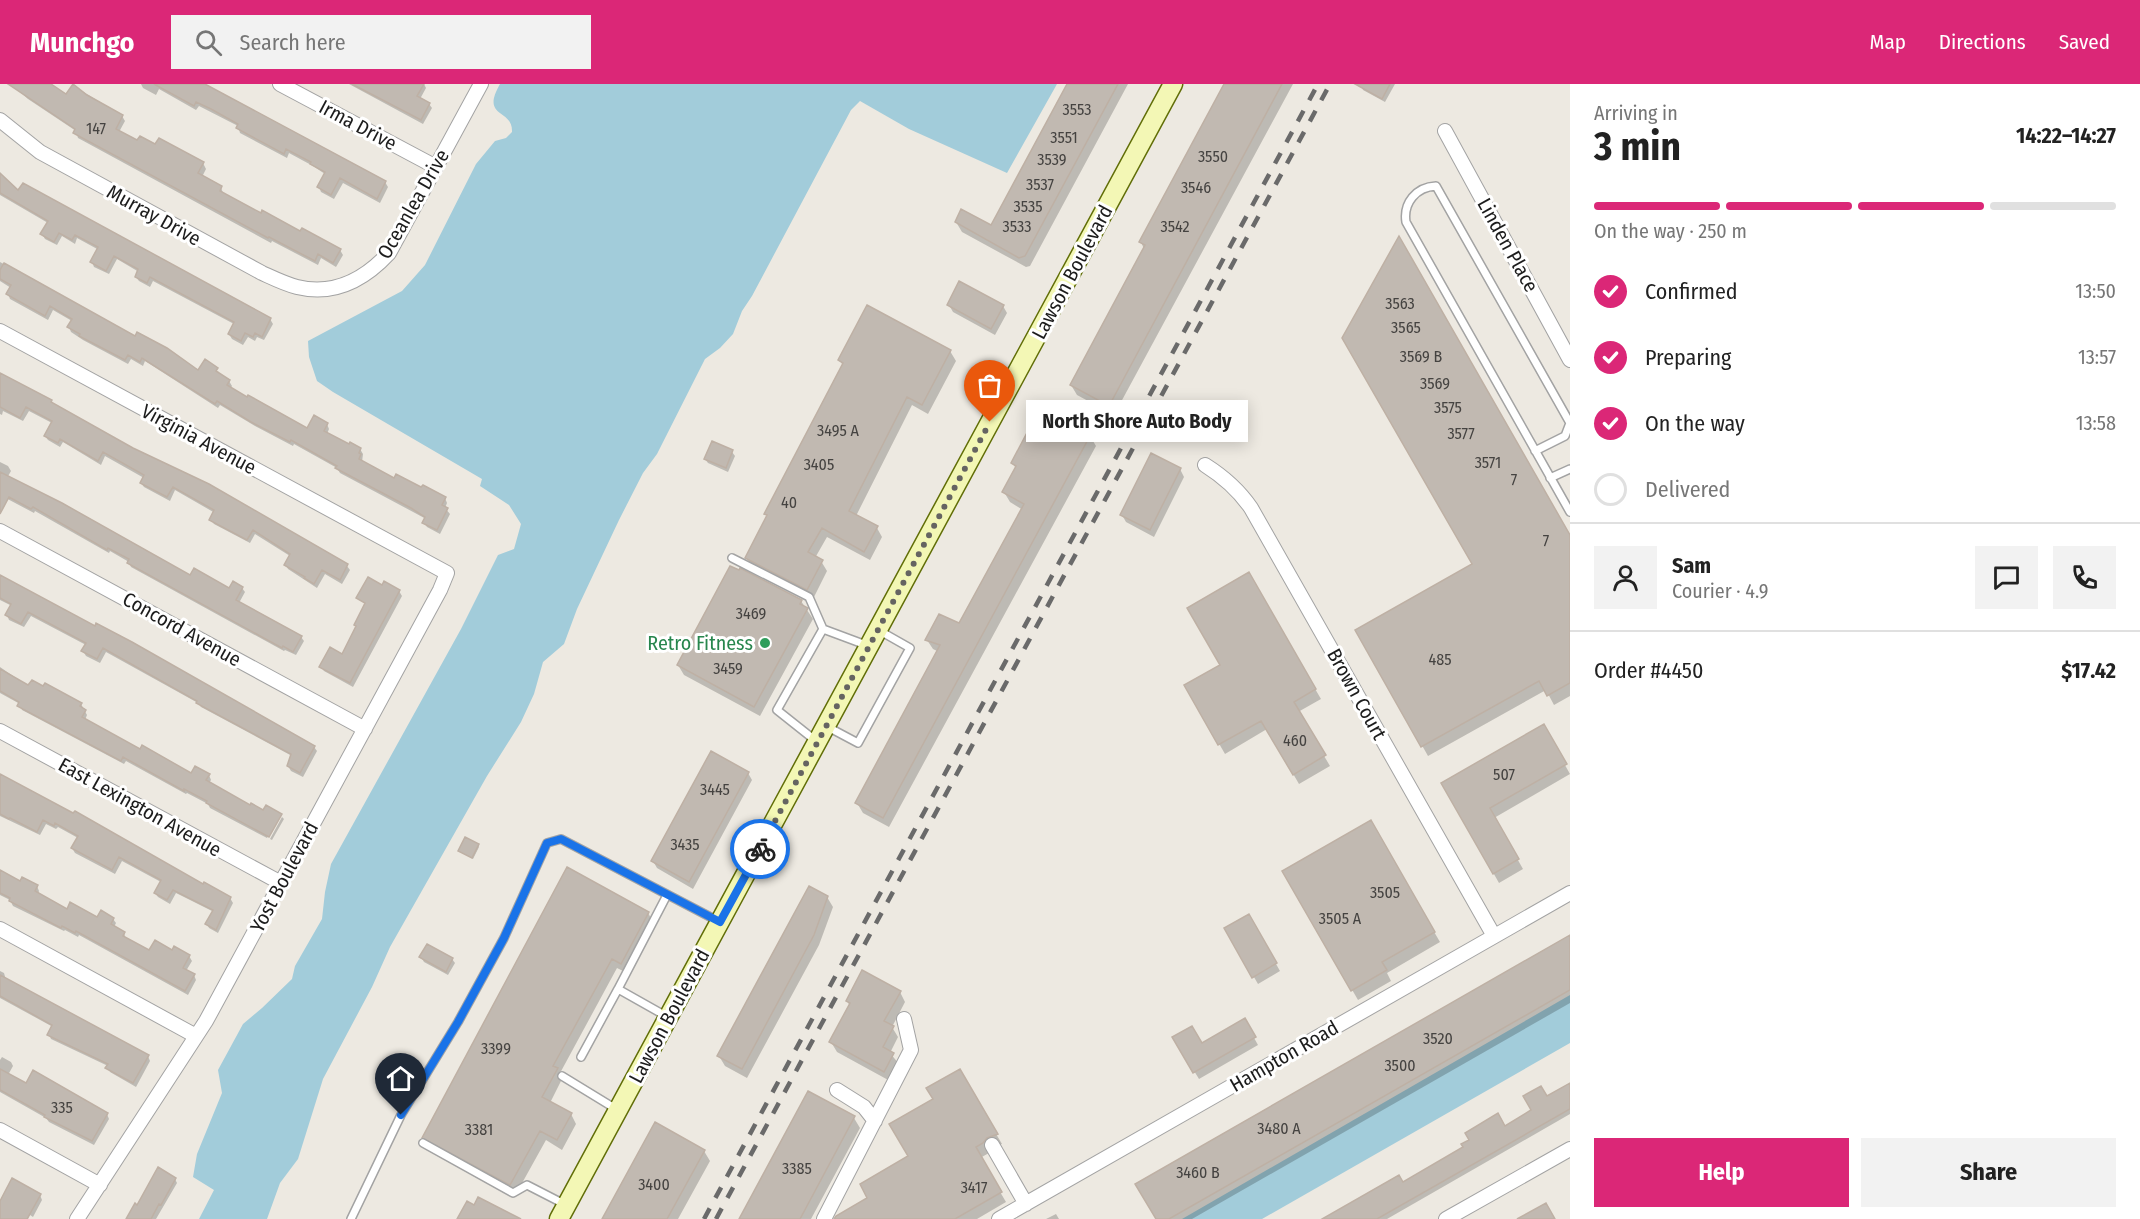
<!DOCTYPE html>
<meta charset="utf-8">
<style>
:root{--surface:#fff;--page:#f2f2f2;--text:#222;--muted:#767676;--line:#e0e0e0;--accent:#db2777}
body{margin:0;font-family:"Fira Sans Condensed",sans-serif;background:var(--page);color:var(--text);height:100vh;display:flex;flex-direction:column;font-size:22px;white-space:nowrap}
*{box-sizing:border-box;margin:0}
p{font-size:20px;color:var(--muted)}
.icon{flex:none;width:33px;height:33px;fill:none;stroke:currentColor;stroke-width:2;stroke-linecap:round;stroke-linejoin:round}
.map{position:relative;flex:1;overflow:hidden}
.details{display:flex;flex-direction:column;background:var(--surface);width:570px}
.details>*{flex:none}
.pin{position:absolute;display:grid;place-items:center;width:51px;height:51px;color:#fff;margin:-62px -26px;border-radius:50% 50% 50% 0;rotate:-45deg;box-shadow:0 0 6px #0007}
.pin .icon{rotate:45deg}
.courier{position:absolute;display:grid;place-items:center;width:60px;height:60px;margin:-30px;border:4px solid #1a73e8;border-radius:50%;background:#fff;color:#222;box-shadow:0 2px 8px #0007}
.bubble{position:absolute;height:42px;border-radius:0px;background:var(--surface);box-shadow:0 3px 15px #0003;font-size:20px;font-weight:700;line-height:42px;text-align:center}
.head em{font-style:normal;font-weight:700}
.head div{display:flex;flex-direction:column-reverse}
.head{display:flex;align-items:center;justify-content:space-between;height:102px;padding:0 24px}
h1{font-size:39px;font-weight:700;line-height:45px}
.bar{display:grid;grid-template-columns:repeat(4,1fr);gap:9px 6px;align-content:center;height:72px;padding:0 24px}
.bar i{height:8px;border-radius:4px;background:var(--line)}
.bar .active{background:var(--accent)}
.bar p{grid-column:span 4}
.line{display:flex;align-items:center;gap:15px;padding:0 24px;border-top:2px solid var(--line)}
.line div{flex:1}
.round{display:grid;place-items:center;flex:none;width:63px;height:63px;border-radius:0px;background:var(--page)}
ol{padding:0 24px;list-style:none}
li{display:flex;align-items:center;gap:18px;height:66px}
li p{margin-inline-start:auto}
li .icon{padding:6px;border-radius:50%;background:var(--accent);color:#fff;stroke-width:4}
li:last-child{color:var(--muted)}
li i{width:33px;height:33px;border:3px solid var(--line);border-radius:50%}
.action{display:flex;gap:12px;margin-top:auto;padding:12px 24px}
.action a{flex:1;height:69px;border-radius:0px;background:var(--accent);color:#fff;font-size:24px;font-weight:700;line-height:69px;text-align:center}
.action a+a{background:var(--page);color:var(--text)}
header{display:flex;align-items:center;gap:36px;box-sizing:border-box;height:84px;padding:0 30px;background:var(--accent);color:#fff}
header strong{font-size:28px}
nav{display:flex;gap:33px;margin-inline-start:auto;font-size:21px}
.search{width:420px;height:54px;background:var(--page);display:flex;align-items:center;gap:15px;box-sizing:border-box;padding:0 21px;border-radius:0px;color:var(--muted);font-size:22px}
main{display:flex;flex:1;min-height:0}
.map>svg:first-child{display:block}
.water{fill:#a2ccda}
.shadow{fill:#0003}
.building{fill:#c1b9b1;stroke:#beb0a4;stroke-width:1.5}
.lines{fill:none;stroke-linecap:round;stroke-linejoin:round}
.lane-casing{stroke:#a3a3a3;stroke-width:10}
.street-casing{stroke:#a3a3a3;stroke-width:16}
.secondary-casing{stroke:#616e07;stroke-width:21}
.lane{stroke:#fff;stroke-width:7}
.street{stroke:#fff;stroke-width:14}
.secondary{stroke:#f3f7b5;stroke-width:18}
.rail{stroke:#6a6a6a;stroke-width:4.5;stroke-dasharray:12 12;stroke-linecap:butt}
.done{stroke:#656461;stroke-width:6;stroke-dasharray:0 10.8}
.route{stroke:#1a73e8;stroke-width:8}
.leisure-dot{fill:#2e9e5b;stroke:#fff;stroke-width:2}
.labels{text-anchor:middle;stroke-width:6;stroke-linejoin:round;paint-order:stroke}
.number-label{font-size:16px;fill:#454341}
.street-label{font-size:20px;fill:#1c1c1c;stroke:#fff}
.leisure-label{font-size:20px;fill:#27864d;stroke:#fff;text-anchor:end}
</style>
<header>
<strong>Munchgo</strong>
<div class="search"><svg class="icon" aria-label="search" viewBox="0 0 24 24"><circle cx="10" cy="10" r="6"/><path d="M15 15l6 6"/></svg>Search here</div>
<nav><a>Map</a><a>Directions</a><a>Saved</a></nav>
</header>
<main>
<div class="map">
<svg width="1570" height="1135" viewBox="0 0 1570 1135">
<rect width="100%" height="100%" fill="#ede9e1"/>
<!-- water -->
<path class="water" d="M500 0H1057L1007 89 909 45 860 17 851 26 752 212 742 227 733 250 720 264 705 275 657 370 643 389 619 436 577 525 564 560 543 578 534 610 521 638 487 692 390 863 372 903 323 995 298 1075 280 1099 267 1135H199L214 1106 193 1093 197 1070 222 1009 218 986 243 940 262 924 292 895 295 882 322 835 325 808 331 780 461 545 498 471 514 465 521 440 509 421 480 402 482 395 333 308 317 297 309 273 308 257 402 207 425 181 476 80 495 57 506 54 512 48C513 24 480 35 500 0Z
M1570 911V959L1262 1135H1182Z"/>
<!-- shadow -->
<path class="shadow" d="M11 0H49L67 12 74 2 122 32 125 37 119 48 138 59 156 62 203 79 206 85 202 93 221 104 224 111 301 150 340 166 343 171 336 183 321 174 318 181 272 157 271 159 78 54 76 47 28 15Z
M141 0H203L385 98 388 103 380 119 343 99 334 115 321 108 319 103 325 90 313 82 289 69 287 74 240 49 238 42 199 22 196 26 159 5 156 11 143 4Z
M349 0H424L426 4 420 15 429 20 432 24 423 40Z
M1069 0H1128L1030 182 1026 183 962 148 956 138 991 143Z
M1226 0H1293L1114 331 1077 311 1071 301 1144 165 1141 158Z
M1361 0H1395L1385 18 1363 6Z
M0 91 18 109 270 235 273 240 264 256 257 253 255 257 248 253 243 261 232 255 229 250 234 240 153 197 150 203 139 197 136 193 139 188 117 175 109 190 94 183 92 178 99 166 77 154 75 160 62 152 57 161 45 155 42 150 48 139 0 111Z
M0 178 198 288 216 285 213 294 218 287 219 291 229 297 232 302 230 305 307 346 327 340 329 345 327 350 349 362 360 365 363 370 362 378 395 396 445 414 447 419 445 424 450 430 440 450 427 443 424 439 426 435 415 429 340 389 337 384 294 360 293 362 255 342 220 321 218 324 145 277 143 282 131 275 128 280 83 256 71 248 69 243 72 237 53 226 48 236 10 215 8 210 11 204 0 197Z
M949 221 1003 222 1007 229 995 251 953 228Z
M950 267 956 277 928 330 912 321 856 432 877 444 882 453 870 476 827 453 815 474 821 477 827 487 813 515 752 484 747 474 768 433 766 430 843 282 840 276Z
M0 290 51 317 53 322 347 482 350 486 342 500 325 490 317 504 288 485 286 481 290 472 255 450 250 459 214 440 211 436 215 429 175 406 170 417 144 403 141 399 144 394 105 372 101 381 63 358 60 363 48 356 45 352 52 339 29 327 23 337 3 327 2 331 0 330Z
M1090 352 1096 362 889 743 863 729 857 719 939 568 933 565 927 556 960 541 1023 426 1010 418 1004 408 1016 385 1013 379Z
M732 368 735 372 728 388 708 379 705 375Z
M0 378 8 382 11 387 7 394 191 493 230 506 242 504 245 508 239 519 301 553 304 557 296 571 285 566 284 567 131 483 129 478 110 467 109 469 35 427 34 429 0 411Z
M1180 385 1184 393 1154 453 1126 438 1122 431Z
M1570 454V612L1554 621 1546 606 1428 672 1357 546Z
M1248 490 1321 615 1298 628 1330 682 1299 700 1267 645 1225 670 1186 602 1222 581Z
M0 491 314 663 317 667 303 693 291 687 288 682 292 672 201 623 198 619 106 568 100 579 86 572 83 567 86 561 31 532 24 543 9 536 7 531 12 522 0 516Z
M382 503 399 507 402 512 353 603 324 587 321 583 342 572 357 544 355 541 366 521 360 514Z
M801 517 813 535 760 632 684 591 678 581Z
M0 583 29 603 81 620 87 631 85 636 140 667 192 691H209L211 696 209 699 250 723 279 731 267 754 210 724 208 720 187 709 186 710 126 677 124 680 22 626 20 620 0 609Z
M1543 642 1570 690 1494 734 1523 785 1499 799 1443 700Z
M748 689 752 696 693 805 657 784 653 777Z
M0 692 203 802 230 814 233 819 218 849 209 844 207 840 214 828 176 809 170 820 158 813 155 809 161 798 122 777 115 790 75 769 72 764 78 754 58 743 56 745 46 740 40 751 0 732Z
M282 733 284 735 272 756 270 755Z
M1370 738 1440 858 1387 889 1391 897 1358 916 1284 788Z
M478 761 479 763 473 775 460 767Z
M0 788 20 799 37 802 39 807 38 810 68 827 98 835H113L116 839 114 843 124 849 126 855 150 868H172L189 872 192 877 186 887 194 891 196 896 188 911 79 851 78 853 65 846 64 847 13 822 10 816 0 811Z
M827 813 833 823 819 861 747 994 725 982 719 972Z
M648 829 654 839 627 889 617 884 559 991 562 995 550 1019 571 1030 576 1040 562 1066 546 1056 516 1110 429 1064 424 1054Z
M1249 832 1280 887 1258 900 1226 845Z
M1570 853V919L1192 1135H1157Z
M421 873 452 875 455 879 448 891 424 878Z
M0 887 4 889 6 896 148 972 150 977 136 1003 110 988 108 982 51 955 49 950 53 943 0 914Z
M900 908 905 918 892 943 898 953 890 969 899 980 890 997 837 968 831 958 850 922 847 917Z
M1244 936 1258 961 1199 995 1174 954 1202 961Z
M2 973 11 978 13 982 8 991 27 1001 107 1030 109 1035 94 1061 49 1038 46 1034 0 1008V976Z
M959 987 1002 1060 992 1063 989 1069 980 1074 1006 1118 977 1135H849L910 1073 935 1016Z
M1570 1001V1030L1387 1135H1333L1402 1100 1505 1044Z
M809 1009 854 1034 860 1044 811 1135H741Z
M704 1067 710 1077 678 1135H604Z
M175 1095 177 1099 156 1135H128Z
M40 1111 42 1116 33 1133 30 1131 28 1135H0V1120Z
M1056 1130 1059 1135H1046Z"/>
<!-- building -->
<path class="building" d="M8 0H51L66 10 73 0 87 11 123 31 116 45 137 56 140 52 155 60 159 54 204 78 198 89 222 102 220 107 261 129 262 126 300 147 302 144 341 165 333 179 318 170 315 177 269 153 268 154 73 49 75 45Z
M154 0H205L386 97 377 115 340 94 331 111 317 103 325 88 310 80 311 78 286 65 284 70 236 44 238 40 211 25 196 18 194 22Z
M352 0H424L417 12 430 19 421 36Z
M1067 0H1118L1025 172 1019 174 955 138 961 125 991 141Z
M1224 0H1282L1109 322 1070 301 1145 161 1139 158Z
M1355 0H1390L1382 15Z
M0 89 18 106 23 99 271 234 262 253 255 249 253 253 245 249 241 257 228 250 234 238 150 193 147 199 135 193 138 185 114 172 106 187 90 178 98 163 75 151 72 156 59 149 54 158 40 150 48 137 0 109Z
M1399 152 1570 451V599L1547 612 1539 597 1421 663 1355 546 1472 480 1342 254Z
M4 179 135 252 137 248 167 264 198 286 205 275 218 284 216 287 230 296 227 301 247 313 248 311 307 344 314 331 328 339 324 347 349 360 350 358 361 364 359 369 361 370 359 375 394 394 396 390 421 403 423 401 446 413 442 421 448 424 437 446 422 439 425 433 411 424 335 384 337 382 291 356 290 358 251 338 217 317 215 320 142 274 140 278 128 271 125 276 79 252 80 250 67 243 72 235 50 222 45 232 6 210 11 201 0 195V186Z
M959 197 1004 221 991 245 947 221Z
M867 221 951 266 922 321 907 313 849 427 878 442 864 468 822 444 808 468 823 476 807 506 745 474 767 431 764 430 843 279 838 276Z
M0 289 52 316 51 318 133 364 209 400 348 480 340 496 322 486 314 500 304 494 305 493 284 481 290 470 253 446 247 456 209 436 214 426 173 403 167 413 140 399 144 391 103 368 98 377 60 355 58 359 44 352 52 337 26 323 20 334 0 323Z
M1040 324 1091 350 883 734 855 719 940 561 925 556 939 530 959 539 1024 420 1002 408 1016 382 1011 379Z
M712 357 733 366 726 384 704 375Z
M1151 369 1181 384 1150 446 1120 431Z
M0 388 62 419 190 491 194 484 229 504 233 497 243 503 236 516 302 552 293 568 283 562 282 564 127 479 129 475 108 464 107 466 33 423 31 425 9 413 0 430Z
M730 482 739 486 740 484 802 516 800 520 808 524 754 623 677 581Z
M1249 488 1316 605 1294 618 1326 671 1293 691 1261 637 1218 661 1184 601 1220 581 1187 524Z
M0 491 95 542 96 539 132 558 315 662 300 689 287 682 291 670 196 619 197 617 103 564 97 575 81 567 86 559 28 528 21 540 5 531 11 520 0 514Z
M368 493 382 501 384 497 400 506 350 599 319 583 330 563 342 570 356 542 354 541 365 519 356 514Z
M0 585 28 601 32 596 43 602 45 599 82 619 80 622 86 626 82 633 140 665 142 661 191 689 195 682 210 690 206 696 250 721 251 719 263 726 266 721 282 730 269 753 206 719 207 717 184 705V707L123 673 121 677 17 622 19 618 0 607Z
M1544 640 1567 680 1490 724 1519 775 1493 790 1441 699Z
M711 667 749 688 689 798 651 777Z
M0 690 73 729 75 727 203 800 204 798 231 813 216 846 205 840 213 826 173 806 167 816 154 809 161 796 119 773 112 786 71 764 78 752 55 739 54 742 43 736 37 748 10 734 9 735 0 730Z
M1371 736 1435 848 1382 878 1387 886 1351 907 1282 787Z
M465 753 479 760 472 774 458 767Z
M567 783 649 828 621 880 612 875 553 982 558 984 542 1013 572 1029 557 1056 540 1047 510 1101 422 1054Z
M0 786 20 797 22 793 38 801 35 807 67 825 70 818 97 833 101 826 114 834 111 840 125 848 123 852 149 866 155 856 172 866 174 862 190 871 183 884 195 890 185 907 76 847 75 849 62 842 61 844 9 817 10 814 0 809Z
M809 802 828 812 814 851 742 985 717 972Z
M1249 830 1277 879 1252 894 1224 844Z
M1570 851V906L1169 1135H1156L1135 1100Z
M427 860 453 874 446 888 419 873Z
M862 886 901 907 884 937 894 942 883 963 894 969 884 988 829 958 850 919 846 917Z
M0 891 149 971 133 999 105 984 108 980 47 951 52 941 0 912Z
M1245 934 1256 953 1193 989 1172 953 1192 942 1202 959Z
M0 985 26 999 33 986 108 1029 92 1057 44 1033 45 1031 0 1006Z
M960 985 998 1050 987 1054 983 1059 976 1063 1002 1108 955 1135H834L836 1132 867 1114 860 1100 908 1072 889 1040 933 1015 926 1004Z
M1570 999V1025L1377 1135H1322L1399 1091 1403 1098 1463 1063 1461 1060 1469 1056 1465 1049 1498 1029 1505 1042 1531 1026 1523 1012 1541 1002 1547 1012Z
M808 1007 855 1032 800 1135H739Z
M655 1038 705 1066 667 1135H602Z
M158 1083 176 1094 161 1121 159 1120 151 1135H126L135 1119 137 1121Z
M12 1094 41 1110 27 1135H0V1117Z
M478 1113 521 1135H457L467 1117 474 1121Z
M1546 1119 1555 1135H1517Z"/>
<g class="lines">
<!-- lane casing -->
<g class="lane-casing">
<path id="lane" d="M1535 367 1565 352 1570 339 1436 102C1416 103 1403 119 1406 138L1570 428
M1550 394 1570 385
M732 474 809 513 823 545
M826 642 858 659 910 564 880 547
M816 657 777 626 823 545 866 561
M618 905 667 811
M581 973 618 905 666 932
M562 992 616 1025
M423 1059 513 1109 527 1101 566 1121
M351 1135 401 1031 458 938 504 854 547 759 561 755 718 837"/>
</g>
<!-- street casing -->
<g class="street-casing">
<path id="street" d="M280 0 436 83
M0 36 40 68 262 189C273 194 285 200 297 203 334 212 365 195 389 169L481 0
M1445 47 1570 276
M0 247 447 489 440 506 206 937 77 1135
M1205 381C1224 393 1238 405 1251 424L1494 852
M0 447 365 645
M0 647 281 799
M0 845 196 952
M837 1006 864 1023 875 1037
M0 1046 100 1101
M992 1061 1026 1120
M824 1135 911 966 904 935
M999 1135 1570 809
M1446 1135 1570 1065"/>
</g>
<!-- secondary casing -->
<g class="secondary-casing">
<path id="secondary" d="M559 1135 1173 0"/>
</g>
<!-- lane -->
<use href="#lane" class="lane"/>
<!-- street -->
<use href="#street" class="street"/>
<!-- secondary -->
<use href="#secondary" class="secondary"/>
<!-- rail -->
<path class="rail" d="M704 1135 1318 0
M716 1135 1330 0"/>
</g>
<g class="lines">
<!-- done -->
<path class="done" d="M760 765 990 338"/>
<!-- route -->
<path class="route" d="M401 1031 458 938 504 854 547 759 561 755 720 838 760 765"/>
</g>
<!-- markers -->
<circle class="leisure-dot" cx="765" cy="559" r="6"/>
<g class="labels">
<!-- number labels -->
<g class="number-label">
<text x="1077" y="31">3553</text>
<text x="96" y="50">147</text>
<text x="1064" y="59">3551</text>
<text x="1213" y="78">3550</text>
<text x="1052" y="81">3539</text>
<text x="1040" y="106">3537</text>
<text x="1196" y="109">3546</text>
<text x="1028" y="128">3535</text>
<text x="1017" y="148">3533</text>
<text x="1175" y="148">3542</text>
<text x="1400" y="225">3563</text>
<text x="1406" y="249">3565</text>
<text x="1421" y="278">3569 B</text>
<text x="1435" y="305">3569</text>
<text x="1448" y="329">3575</text>
<text x="838" y="352">3495 A</text>
<text x="1461" y="355">3577</text>
<text x="1488" y="384">3571</text>
<text x="819" y="386">3405</text>
<text x="1514" y="401">7</text>
<text x="789" y="424">40</text>
<text x="1546" y="462">7</text>
<text x="751" y="535">3469</text>
<text x="1440" y="581">485</text>
<text x="728" y="590">3459</text>
<text x="1295" y="662">460</text>
<text x="1504" y="696">507</text>
<text x="715" y="711">3445</text>
<text x="685" y="766">3435</text>
<text x="1385" y="814">3505</text>
<text x="1340" y="840">3505 A</text>
<text x="1438" y="960">3520</text>
<text x="496" y="970">3399</text>
<text x="1400" y="987">3500</text>
<text x="62" y="1029">335</text>
<text x="1279" y="1050">3480 A</text>
<text x="479" y="1051">3381</text>
<text x="797" y="1090">3385</text>
<text x="1198" y="1094">3460 B</text>
<text x="654" y="1106">3400</text>
<text x="974" y="1109">3417</text>
</g>
<!-- street labels -->
<g class="street-label">
<text transform="translate(358 41) rotate(28)" y="7">Irma Drive</text>
<text transform="translate(413 120) rotate(-60)" y="7">Oceanlea Drive</text>
<text transform="translate(154 131) rotate(29)" y="7">Murray Drive</text>
<text transform="translate(1508 161) rotate(61)" y="7">Linden Place</text>
<text transform="translate(1072 188) rotate(-62)" y="7">Lawson Boulevard</text>
<text transform="translate(199 355) rotate(28)" y="7">Virginia Avenue</text>
<text transform="translate(182 545) rotate(29)" y="7">Concord Avenue</text>
<text transform="translate(1357 610) rotate(61)" y="7">Brown Court</text>
<text transform="translate(140 723) rotate(29)" y="7">East Lexington Avenue</text>
<text transform="translate(284 793) rotate(-62)" y="7">Yost Boulevard</text>
<text transform="translate(669 932) rotate(-62)" y="7">Lawson Boulevard</text>
<text transform="translate(1284 972) rotate(-30)" y="7">Hampton Road</text>
</g>
<!-- leisure labels -->
<g class="leisure-label">
<text x="753" y="566">Retro Fitness</text>
</g>
</g>
</svg>
<div class="pin" style="left:990px;top:338px;background:#ea580c"><svg class="icon" aria-label="bag" viewBox="0 0 24 24"><path d="M5 8h14l-1 12H6zM9 8a3 3 0 0 1 6 0"/></svg></div>
<div class="pin" style="left:401px;top:1031px;background:#1f2937"><svg class="icon" aria-label="home" viewBox="0 0 24 24"><path d="M3 11l9-7 9 7M6 9v11h12V9"/></svg></div>
<div class="courier" style="left:760px;top:765px"><svg class="icon" aria-label="bike" viewBox="0 0 24 24"><circle cx="6" cy="16" r="4"/><circle cx="18" cy="16" r="4"/><path d="M6 16l4-8h5l3 8M10 8l3 8H6M13 5h3"/></svg></div>
<div class="bubble" style="left:1026px;top:316px;width:222px">North Shore Auto Body</div>
</div>
<section class="details">
<div class="head"><div><h1>3 min</h1><p>Arriving in</p></div><em>14:22–14:27</em></div>
<div class="bar"><i class="active"></i><i class="active"></i><i class="active"></i><i></i><p>On the way · 250 m</p></div>
<ol>
<li><svg class="icon" aria-label="check" viewBox="0 0 24 24"><path d="M5 12l5 5 9-10"/></svg>Confirmed<p>13:50</p></li>
<li><svg class="icon" aria-label="check" viewBox="0 0 24 24"><path d="M5 12l5 5 9-10"/></svg>Preparing<p>13:57</p></li>
<li><svg class="icon" aria-label="check" viewBox="0 0 24 24"><path d="M5 12l5 5 9-10"/></svg>On the way<p>13:58</p></li>
<li><i></i>Delivered</li>
</ol>
<div class="line" style="height:108px"><a class="round"><svg class="icon" aria-label="person" viewBox="0 0 24 24"><circle cx="12" cy="8" r="4"/><path d="M4 21q1-7 8-7t8 7"/></svg></a><div><b>Sam</b><p>Courier · 4.9</p></div><a class="round"><svg class="icon" aria-label="chat" viewBox="0 0 24 24"><path d="M4 5h16v11H9l-5 4z"/></svg></a><a class="round"><svg class="icon" aria-label="phone" viewBox="0 0 24 24"><path d="M5 4h4l2 5-3 2q2 4 5 5l2-3 5 2v4C11 20 4 13 5 4z"/></svg></a></div>
<div class="line" style="height:78px"><div>Order #4450</div><b>$17.42</b></div>
<div class="action"><a>Help</a><a>Share</a></div>
</section>
</main>
